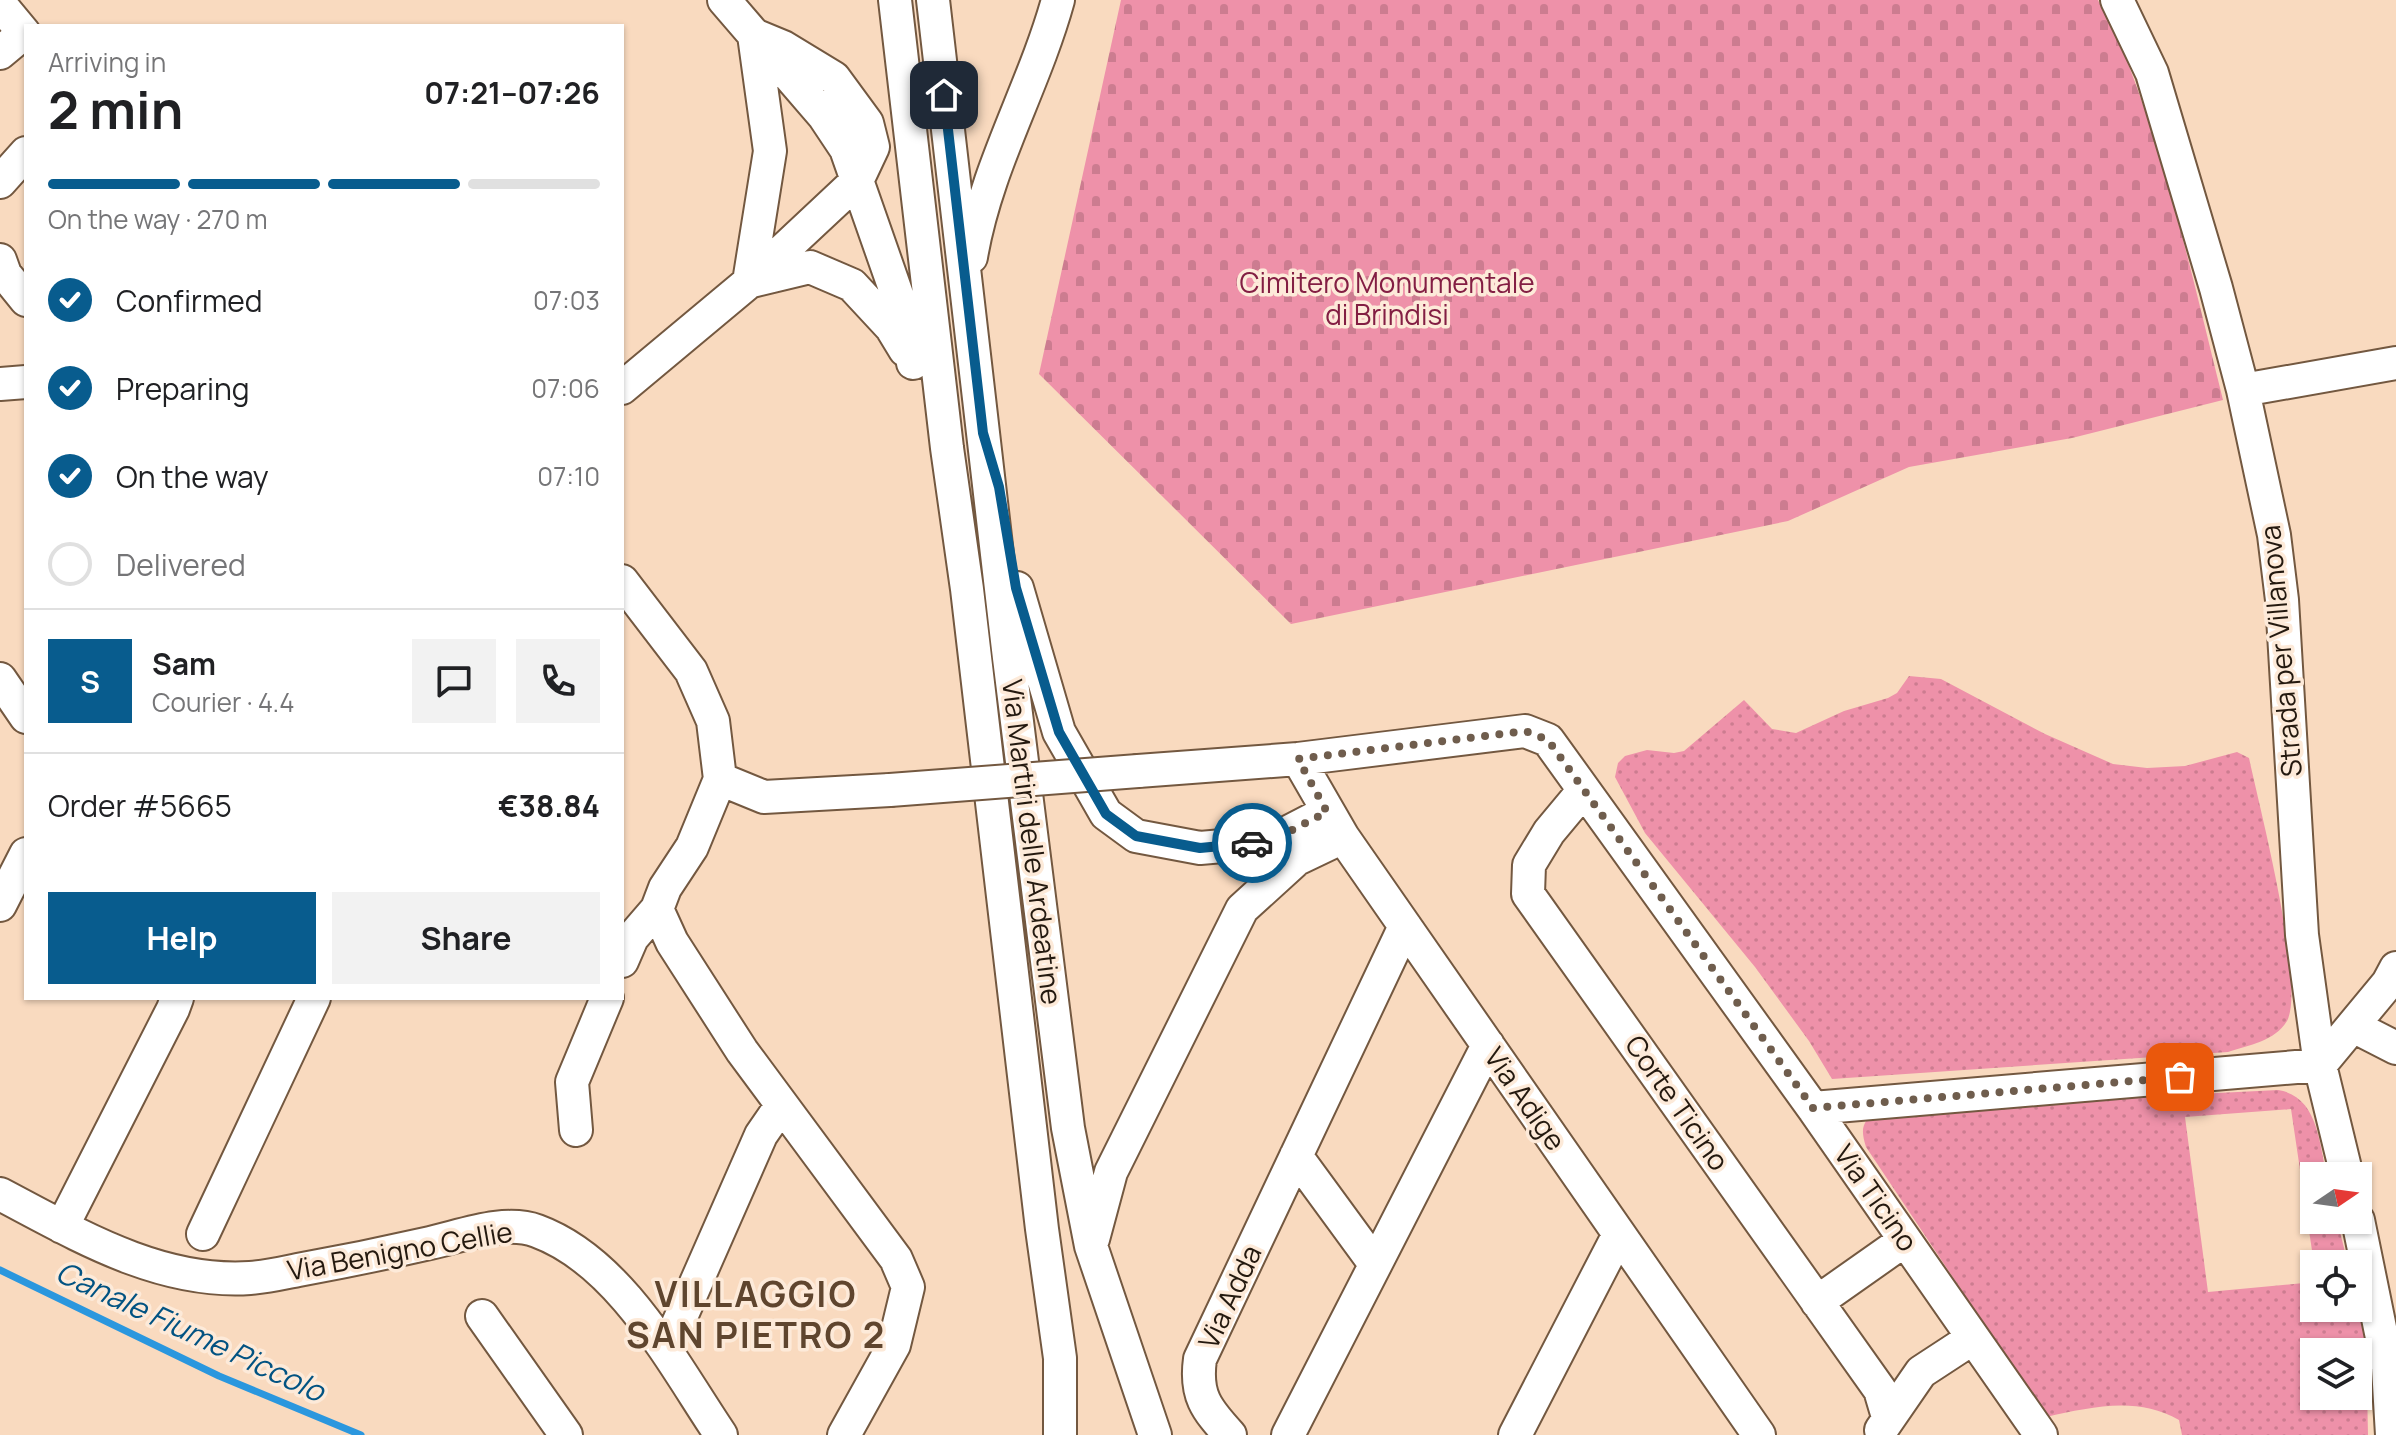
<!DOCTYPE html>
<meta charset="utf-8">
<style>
:root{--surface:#fff;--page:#f2f2f2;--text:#202124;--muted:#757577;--line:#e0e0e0;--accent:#085c8e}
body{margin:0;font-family:Manrope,sans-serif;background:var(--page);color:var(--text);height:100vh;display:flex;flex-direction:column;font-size:30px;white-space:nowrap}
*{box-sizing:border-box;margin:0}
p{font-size:26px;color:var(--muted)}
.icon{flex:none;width:44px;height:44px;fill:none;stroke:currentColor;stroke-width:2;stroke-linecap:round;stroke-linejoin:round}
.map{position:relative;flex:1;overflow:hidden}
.side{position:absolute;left:24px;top:24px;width:600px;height:976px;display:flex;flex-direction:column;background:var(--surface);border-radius:0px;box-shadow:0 2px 6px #0004}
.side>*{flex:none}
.needle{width:52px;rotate:77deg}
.tools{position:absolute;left:2300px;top:1162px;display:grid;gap:16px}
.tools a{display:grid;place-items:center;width:72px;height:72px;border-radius:0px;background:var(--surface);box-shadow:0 2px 6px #0004;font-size:40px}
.pin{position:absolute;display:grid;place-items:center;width:68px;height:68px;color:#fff;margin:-34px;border-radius:16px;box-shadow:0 4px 12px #0006}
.courier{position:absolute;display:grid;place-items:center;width:80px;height:80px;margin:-40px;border:6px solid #085c8e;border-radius:50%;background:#fff;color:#222;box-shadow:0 2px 10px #0007}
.summary em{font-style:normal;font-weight:700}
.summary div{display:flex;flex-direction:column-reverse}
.summary{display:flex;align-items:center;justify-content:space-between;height:136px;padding:0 24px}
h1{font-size:52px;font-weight:700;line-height:60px}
.bar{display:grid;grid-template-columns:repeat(4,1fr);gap:12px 8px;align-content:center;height:96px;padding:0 24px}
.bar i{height:10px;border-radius:6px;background:var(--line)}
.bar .current{background:var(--accent)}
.bar p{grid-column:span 4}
.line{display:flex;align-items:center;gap:20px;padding:0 24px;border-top:2px solid var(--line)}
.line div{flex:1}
.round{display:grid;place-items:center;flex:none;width:84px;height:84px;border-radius:0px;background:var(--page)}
ol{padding:0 24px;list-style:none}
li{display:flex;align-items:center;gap:24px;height:88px}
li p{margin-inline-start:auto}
li .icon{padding:8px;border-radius:50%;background:var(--accent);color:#fff;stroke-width:4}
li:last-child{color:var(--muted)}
li i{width:44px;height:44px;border:4px solid var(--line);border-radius:50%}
.action{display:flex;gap:16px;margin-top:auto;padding:16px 24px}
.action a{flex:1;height:92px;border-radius:0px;background:var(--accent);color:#fff;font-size:32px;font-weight:700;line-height:92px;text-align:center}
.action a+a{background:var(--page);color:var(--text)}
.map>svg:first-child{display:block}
.grass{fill:url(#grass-dots);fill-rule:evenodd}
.cemetery{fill:url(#cemetery-stones)}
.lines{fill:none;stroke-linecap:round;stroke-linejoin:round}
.stream{stroke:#2b97de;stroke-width:7}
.minor-casing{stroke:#735840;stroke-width:36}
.minor{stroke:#fff;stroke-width:32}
.minor-bridge-casing{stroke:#735840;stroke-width:36;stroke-linecap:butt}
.minor-bridge{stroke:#fff;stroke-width:32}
.done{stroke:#6f5d4d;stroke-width:8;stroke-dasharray:0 14.4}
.route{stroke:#085c8e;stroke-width:10}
.labels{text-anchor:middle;stroke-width:7;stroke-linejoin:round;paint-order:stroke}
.park-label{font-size:28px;fill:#831e43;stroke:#fdead9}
.street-label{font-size:28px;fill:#24190f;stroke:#fdead9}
.water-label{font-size:30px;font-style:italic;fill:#025382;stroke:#fdead9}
.district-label{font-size:36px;font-weight:bold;letter-spacing:2px;fill:#5f452e;stroke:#fdead9}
</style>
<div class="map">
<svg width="2396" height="1435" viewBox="0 0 2396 1435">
<defs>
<pattern id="grass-dots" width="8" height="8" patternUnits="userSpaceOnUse" patternTransform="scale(2)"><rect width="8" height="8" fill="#ee91a9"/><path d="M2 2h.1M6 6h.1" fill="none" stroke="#cc7c90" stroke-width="1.8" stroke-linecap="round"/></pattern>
<pattern id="cemetery-stones" width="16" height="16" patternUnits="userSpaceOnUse" patternTransform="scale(2)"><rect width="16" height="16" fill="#ee91a9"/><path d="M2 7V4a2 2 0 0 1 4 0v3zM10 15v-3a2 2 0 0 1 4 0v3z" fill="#cc7c90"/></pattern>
</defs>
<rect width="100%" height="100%" fill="#f9dabf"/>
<!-- grass -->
<path class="grass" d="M1909 676 1941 679 2045 734 2113 764 2147 768 2185 766 2237 752 2249 758C2259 805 2306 985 2287 1021 2275 1041 2249 1045 2228 1052L1832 1079 1809 1041 1755 967 1645 833 1615 777 1618 763 1625 756 1647 750 1674 753 1684 751 1744 700 1772 729 1796 733 1844 711 1888 698 1897 693Z
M2278 1090C2318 1096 2319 1143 2327 1176H2314V1220H2337L2348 1264H2314L2291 1109 2185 1117 2208 1292 2314 1282V1308L2358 1306 2366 1340 2368 1435H2182L2179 1420C2137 1396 2092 1407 2046 1417L1866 1147C1860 1128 1862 1121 1879 1110ZM2314 1352H2358V1396H2314Z"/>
<!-- cemetery -->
<path class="cemetery" d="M1121 0H2098C2108 22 2121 43 2129 66 2170 174 2195 288 2223 400L2072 438 1909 467 1788 521 1291 624 1039 374Z"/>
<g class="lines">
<!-- stream -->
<path class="stream" d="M0 1270 219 1376 361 1435"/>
<!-- minor casing -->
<g class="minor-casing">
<path id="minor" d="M724 0 824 116 846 149 908 326 913 363
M895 0 947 448 967 589 1042 1229 1060 1358V1435
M933 0 1009 658 1068 1128 1091 1246 1155 1435
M2117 0 2152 73 2216 288 2243 390 2274 535 2282 600 2302 935 2320 1065 2347 1176
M0 4 24 33 0 53
M0 182 26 153
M971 257C986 167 1034 87 1058 0
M0 260 5 274 26 300
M752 281 810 267 852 285 891 327 905 350
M749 282 770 151 754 35
M0 384 26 382
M622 388 749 282 857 181 873 147 867 123 834 78 783 47 754 35
M2243 390 2396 363
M622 581 691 671 713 721 720 779 692 847 665 888 657 909 632 938 622 961
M1017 588 1059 732 1106 814 1136 836 1200 848 1269 842 1327 812
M0 679 26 717
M1298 759 1343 837 1759 1435
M1138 771 1298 759 1525 731 1548 740 1813 1108 2041 1435
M720 779 764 797 890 790
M1584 790 1549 832 1529 865 1528 894 1880 1390 1888 1417
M0 905 26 854
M657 909 672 942 742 1051 896 1259 908 1287 894 1345 844 1435
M2353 1026 2396 1048
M2320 1065 2388 983 2396 968
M1813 1108 2320 1065
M576 1130 572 1082 607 998
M1296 1156 1375 1264
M0 1194C78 1235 159 1284 250 1278 266 1277 283 1273 298 1270 342 1262 386 1253 430 1243 462 1236 504 1219 537 1231 621 1262 673 1364 721 1435
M2358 1220 2388 1367 2392 1435
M62 1227 173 1009 177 998
M203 1234 314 998
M1093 1239 1111 1172 1242 909 1297 859 1343 837
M1817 1302 1905 1240
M482 1316 566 1435
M677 1326 761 1135 781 1106
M1881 1430 1921 1372 1973 1338
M1230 1435C1206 1409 1195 1395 1200 1359L1405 926
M1288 1435 1488 1045
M1515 1435 1619 1234"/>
</g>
<!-- minor -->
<use href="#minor" class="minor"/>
<!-- minor-bridge casing -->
<g class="minor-bridge-casing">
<path id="minor-bridge" d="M890 790 1138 771"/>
</g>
<!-- minor-bridge -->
<use href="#minor-bridge" class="minor-bridge"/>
</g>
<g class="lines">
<!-- done -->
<path class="done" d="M1252 843 1269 842 1327 812 1298 759 1525 731 1548 740 1813 1108 2180 1077"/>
<!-- route -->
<path class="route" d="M944 95 983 433 999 487 1016 588 1059 732 1106 814 1136 836 1200 848 1252 843"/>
</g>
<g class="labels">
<!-- park labels -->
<g class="park-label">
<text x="1387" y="293">Cimitero Monumentale<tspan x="1387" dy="32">di Brindisi</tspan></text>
</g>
<!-- street labels -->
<g class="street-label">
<text transform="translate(2281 651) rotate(-95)" y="10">Strada per Villanova</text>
<text transform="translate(1032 842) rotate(83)" y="10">Via Martiri delle Ardeatine</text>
<text transform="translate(1525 1099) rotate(55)" y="10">Via Adige</text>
<text transform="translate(1677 1103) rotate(55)" y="10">Corte Ticino</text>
<text transform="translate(1876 1198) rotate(55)" y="10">Via Ticino</text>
<text transform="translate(400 1251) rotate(-10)" y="10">Via Benigno Cellie</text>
<text transform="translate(1230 1297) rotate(-65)" y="10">Via Adda</text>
</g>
<!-- water labels -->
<g class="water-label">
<text transform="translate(190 1332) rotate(25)" y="10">Canale Fiume Piccolo</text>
</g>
<!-- district labels -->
<g class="district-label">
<text x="756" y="1307">VILLAGGIO<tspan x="756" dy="41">SAN PIETRO 2</tspan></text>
</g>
</g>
</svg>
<div class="tools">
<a><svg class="needle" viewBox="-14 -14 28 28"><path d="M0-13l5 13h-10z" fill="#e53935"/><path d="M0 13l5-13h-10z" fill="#757577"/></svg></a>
<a><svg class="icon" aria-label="locate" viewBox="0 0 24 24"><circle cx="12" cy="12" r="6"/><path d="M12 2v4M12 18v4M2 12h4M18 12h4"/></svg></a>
<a><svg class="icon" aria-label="layers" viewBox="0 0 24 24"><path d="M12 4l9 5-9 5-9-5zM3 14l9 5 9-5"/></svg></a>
</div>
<div class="pin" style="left:2180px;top:1077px;background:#ea580c"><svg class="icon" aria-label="bag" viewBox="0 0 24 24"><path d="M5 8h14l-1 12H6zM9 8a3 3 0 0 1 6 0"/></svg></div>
<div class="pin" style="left:944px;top:95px;background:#1f2937"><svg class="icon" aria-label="home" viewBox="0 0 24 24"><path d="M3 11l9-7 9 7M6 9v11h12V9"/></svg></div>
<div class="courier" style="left:1252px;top:843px"><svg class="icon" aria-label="car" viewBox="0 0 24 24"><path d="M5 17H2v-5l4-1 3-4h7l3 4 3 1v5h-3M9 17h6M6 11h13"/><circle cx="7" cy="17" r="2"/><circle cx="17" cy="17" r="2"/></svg></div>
<section class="side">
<div class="summary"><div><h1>2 min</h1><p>Arriving in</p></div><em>07:21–07:26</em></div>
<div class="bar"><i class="current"></i><i class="current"></i><i class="current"></i><i></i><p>On the way · 270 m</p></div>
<ol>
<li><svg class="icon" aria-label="check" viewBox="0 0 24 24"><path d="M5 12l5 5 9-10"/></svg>Confirmed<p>07:03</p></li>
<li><svg class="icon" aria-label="check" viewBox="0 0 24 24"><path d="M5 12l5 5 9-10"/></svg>Preparing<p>07:06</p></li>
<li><svg class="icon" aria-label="check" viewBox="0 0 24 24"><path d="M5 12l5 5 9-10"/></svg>On the way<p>07:10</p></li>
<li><i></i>Delivered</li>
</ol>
<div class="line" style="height:144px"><b class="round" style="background:var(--accent);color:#fff">S</b><div><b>Sam</b><p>Courier · 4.4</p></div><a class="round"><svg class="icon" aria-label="chat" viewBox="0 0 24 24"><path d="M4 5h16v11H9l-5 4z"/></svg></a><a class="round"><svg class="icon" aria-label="phone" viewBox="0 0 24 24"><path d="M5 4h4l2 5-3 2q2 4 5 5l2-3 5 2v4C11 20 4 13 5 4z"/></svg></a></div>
<div class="line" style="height:104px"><div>Order #5665</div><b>€38.84</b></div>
<div class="action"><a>Help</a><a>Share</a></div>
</section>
</div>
